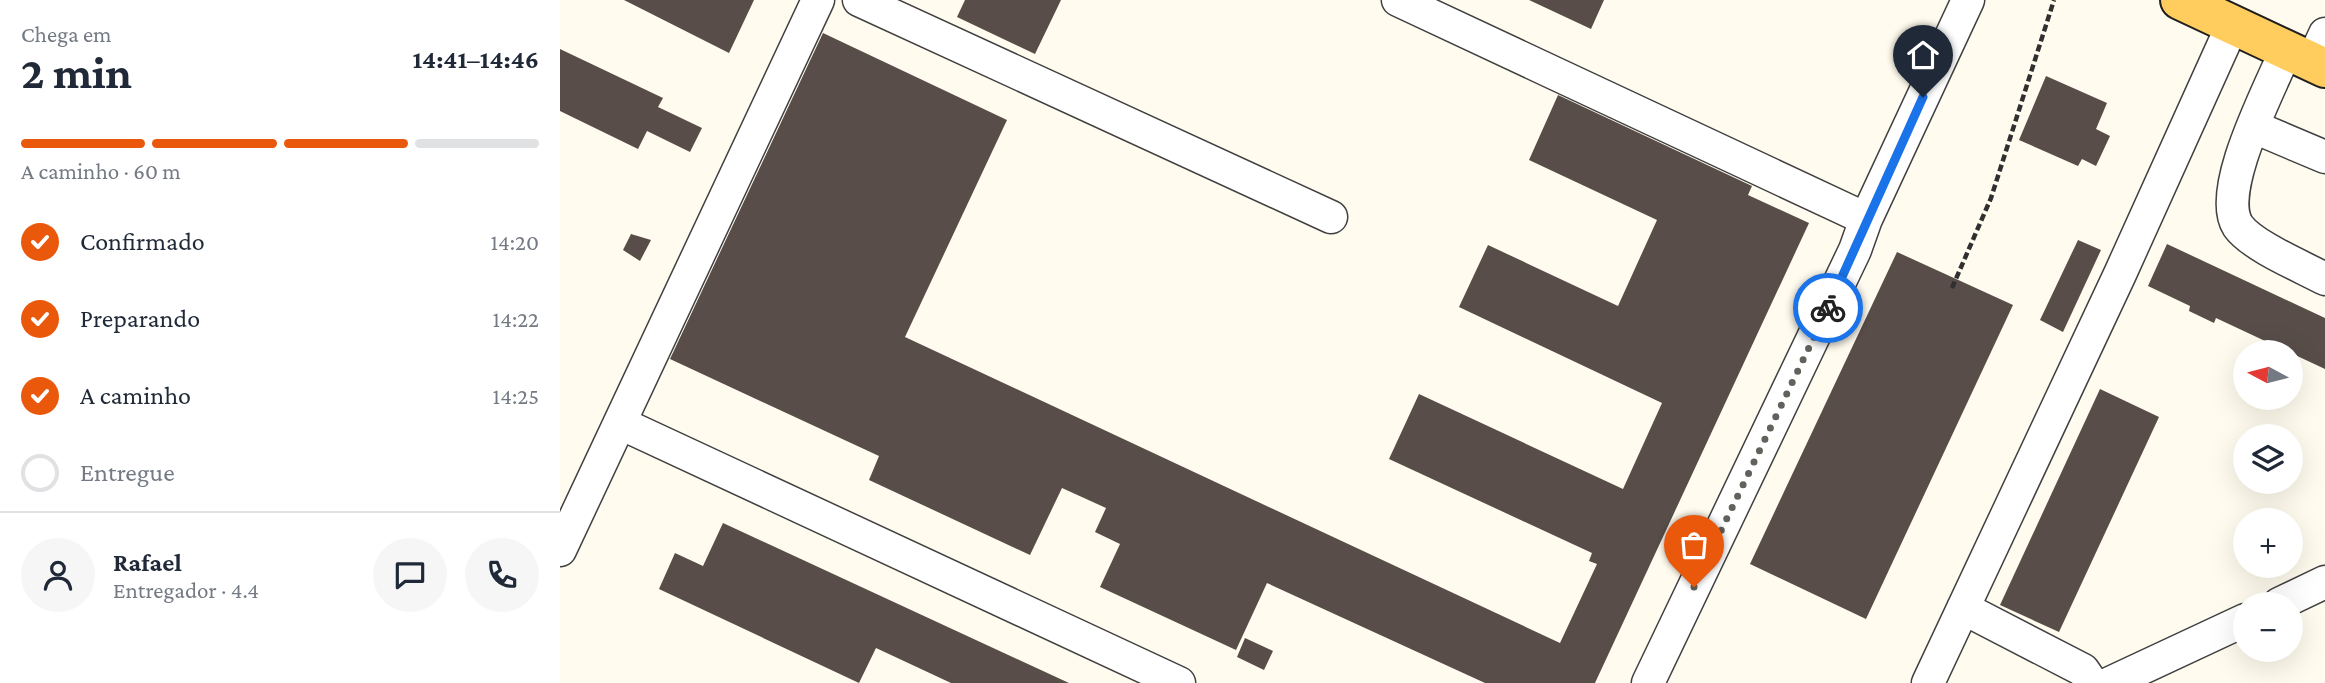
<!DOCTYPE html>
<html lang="pt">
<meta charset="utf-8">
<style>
:root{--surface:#fff;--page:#f6f6f7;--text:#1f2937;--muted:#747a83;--line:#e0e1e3;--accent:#ea580c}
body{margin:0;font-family:"Crimson Pro",serif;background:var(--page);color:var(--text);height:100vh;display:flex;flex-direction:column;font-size:26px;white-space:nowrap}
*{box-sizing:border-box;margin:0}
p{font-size:23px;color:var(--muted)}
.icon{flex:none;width:38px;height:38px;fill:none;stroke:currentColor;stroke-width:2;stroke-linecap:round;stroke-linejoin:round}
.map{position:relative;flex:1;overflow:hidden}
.panel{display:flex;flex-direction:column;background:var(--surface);width:560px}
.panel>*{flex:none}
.needle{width:46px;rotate:277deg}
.controls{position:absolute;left:1673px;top:340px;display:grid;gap:14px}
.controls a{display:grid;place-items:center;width:70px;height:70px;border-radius:50%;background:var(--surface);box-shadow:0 7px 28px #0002;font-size:35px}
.pin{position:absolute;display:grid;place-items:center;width:60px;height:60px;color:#fff;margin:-72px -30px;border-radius:50% 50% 50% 0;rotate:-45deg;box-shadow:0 0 7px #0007}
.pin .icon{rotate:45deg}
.courier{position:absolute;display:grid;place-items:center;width:70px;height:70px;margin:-35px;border:5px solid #1a73e8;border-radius:50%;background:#fff;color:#222;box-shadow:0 2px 9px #0007}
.overview em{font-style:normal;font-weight:700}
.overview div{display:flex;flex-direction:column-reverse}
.overview{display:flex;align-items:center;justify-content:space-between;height:119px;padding:0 21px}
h1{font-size:46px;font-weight:700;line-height:52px}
.bar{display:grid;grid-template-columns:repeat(4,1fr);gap:10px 7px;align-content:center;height:84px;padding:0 21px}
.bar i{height:9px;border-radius:5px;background:var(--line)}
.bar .active{background:var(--accent)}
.bar p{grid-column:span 4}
.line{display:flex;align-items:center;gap:18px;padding:0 21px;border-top:2px solid var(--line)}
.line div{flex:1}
.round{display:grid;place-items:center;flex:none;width:74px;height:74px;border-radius:37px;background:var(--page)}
ol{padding:0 21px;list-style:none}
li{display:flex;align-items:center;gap:21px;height:77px}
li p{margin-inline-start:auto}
li .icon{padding:7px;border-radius:50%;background:var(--accent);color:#fff;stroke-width:4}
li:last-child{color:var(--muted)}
li i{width:38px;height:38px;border:4px solid var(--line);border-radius:50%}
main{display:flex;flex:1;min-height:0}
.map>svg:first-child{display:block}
.building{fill:#584d49}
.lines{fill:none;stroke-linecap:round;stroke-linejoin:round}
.minor-casing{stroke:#414141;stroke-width:35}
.major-casing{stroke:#1f1f1f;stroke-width:42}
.path{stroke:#303030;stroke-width:4.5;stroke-dasharray:7 3.5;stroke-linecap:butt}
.minor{stroke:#fff;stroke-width:32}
.major{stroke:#ffcc5e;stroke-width:38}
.done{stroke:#62615c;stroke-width:7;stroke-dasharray:0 12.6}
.route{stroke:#1a73e8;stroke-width:9}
</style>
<main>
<section class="panel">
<div class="overview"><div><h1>2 min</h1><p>Chega em</p></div><em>14:41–14:46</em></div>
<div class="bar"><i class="active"></i><i class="active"></i><i class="active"></i><i></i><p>A caminho · 60 m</p></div>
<ol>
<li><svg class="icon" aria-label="check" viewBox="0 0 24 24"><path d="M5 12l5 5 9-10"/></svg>Confirmado<p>14:20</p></li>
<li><svg class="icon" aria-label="check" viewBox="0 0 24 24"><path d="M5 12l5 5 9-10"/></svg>Preparando<p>14:22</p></li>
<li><svg class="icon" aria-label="check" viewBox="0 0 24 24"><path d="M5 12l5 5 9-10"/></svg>A caminho<p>14:25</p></li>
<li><i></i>Entregue</li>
</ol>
<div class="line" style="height:126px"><a class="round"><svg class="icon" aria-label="person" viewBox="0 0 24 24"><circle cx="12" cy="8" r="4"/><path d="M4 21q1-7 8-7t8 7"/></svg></a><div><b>Rafael</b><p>Entregador · 4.4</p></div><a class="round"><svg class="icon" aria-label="chat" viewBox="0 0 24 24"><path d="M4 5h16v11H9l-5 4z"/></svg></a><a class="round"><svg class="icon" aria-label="phone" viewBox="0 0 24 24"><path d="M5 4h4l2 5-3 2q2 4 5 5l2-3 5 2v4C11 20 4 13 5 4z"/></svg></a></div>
</section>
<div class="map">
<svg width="1765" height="683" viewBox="0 0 1765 683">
<rect width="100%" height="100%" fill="#fffbee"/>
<!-- building -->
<path class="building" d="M64 0H194L169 53Z
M405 0H501L475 54 397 17Z
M969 0H1044L1031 29Z
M263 33 447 120 345 337 1000 643 1037 564 1029 561 1032 553 829 459 859 394 1063 489 1102 403 899 307 928 245 1058 306 1097 220 969 160 998 95 1192 186 1188 195 1249 223 1035 683H925L707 583 676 650 540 587 560 544 535 532 546 508 502 488 470 555 309 480 319 456 110 359Z
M0 49 103 98 98 107 142 128 130 152 87 131 78 149 0 111Z
M1486 76 1547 103 1536 129 1550 136 1536 166 1522 159 1518 166 1459 140Z
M71 234 91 240 80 261 63 250Z
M1518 240 1541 250 1503 332 1480 320Z
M1607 244 1765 318V369L1656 318 1654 323 1629 311 1630 306 1588 286Z
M1337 252 1453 305 1306 619 1190 564Z
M1540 389 1599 417 1499 632 1440 605Z
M163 523 509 683H391L316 648 299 683 99 589 115 553 143 566Z
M685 638 713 651 704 670 677 657Z"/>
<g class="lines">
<!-- minor casing -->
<g class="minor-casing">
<path id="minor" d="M299 0 771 217
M838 0 1306 219
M1726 50C1711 87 1655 191 1678 226 1692 246 1743 267 1765 279
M1752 62 1765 34
M1694 127 1765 157
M60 423 619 683
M0 550 258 0
M1719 604 1765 582
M1403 608 1523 670 1532 683
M1088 683 1295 250 1306 219 1408 0
M1368 683 1560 274 1672 26
M1550 683 1685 620"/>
</g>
<!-- major casing -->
<g class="major-casing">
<path id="major" d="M1620 0 1765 68"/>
</g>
<!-- path -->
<path class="path" d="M1392 288 1431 198 1494 0"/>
<!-- minor -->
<use href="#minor" class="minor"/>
<!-- major -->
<use href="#major" class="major"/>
</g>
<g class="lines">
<!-- done -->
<path class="done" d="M1134 587 1268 308"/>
<!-- route -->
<path class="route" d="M1268 308 1363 97"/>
</g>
</svg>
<div class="controls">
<a><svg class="needle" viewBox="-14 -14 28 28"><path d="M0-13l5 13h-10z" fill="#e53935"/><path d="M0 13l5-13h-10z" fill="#747a83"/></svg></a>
<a><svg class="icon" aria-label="layers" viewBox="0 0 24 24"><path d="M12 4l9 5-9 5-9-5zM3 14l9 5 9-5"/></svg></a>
<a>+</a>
<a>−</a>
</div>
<div class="pin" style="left:1134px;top:587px;background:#ea580c"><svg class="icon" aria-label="bag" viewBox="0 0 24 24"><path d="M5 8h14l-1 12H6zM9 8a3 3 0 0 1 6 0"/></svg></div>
<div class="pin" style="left:1363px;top:97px;background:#1f2937"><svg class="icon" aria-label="home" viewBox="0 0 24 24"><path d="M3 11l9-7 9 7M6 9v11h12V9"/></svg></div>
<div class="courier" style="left:1268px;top:308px"><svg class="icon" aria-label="bike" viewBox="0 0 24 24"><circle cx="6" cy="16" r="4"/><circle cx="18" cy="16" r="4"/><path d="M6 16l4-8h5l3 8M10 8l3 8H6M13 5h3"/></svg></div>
</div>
</main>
